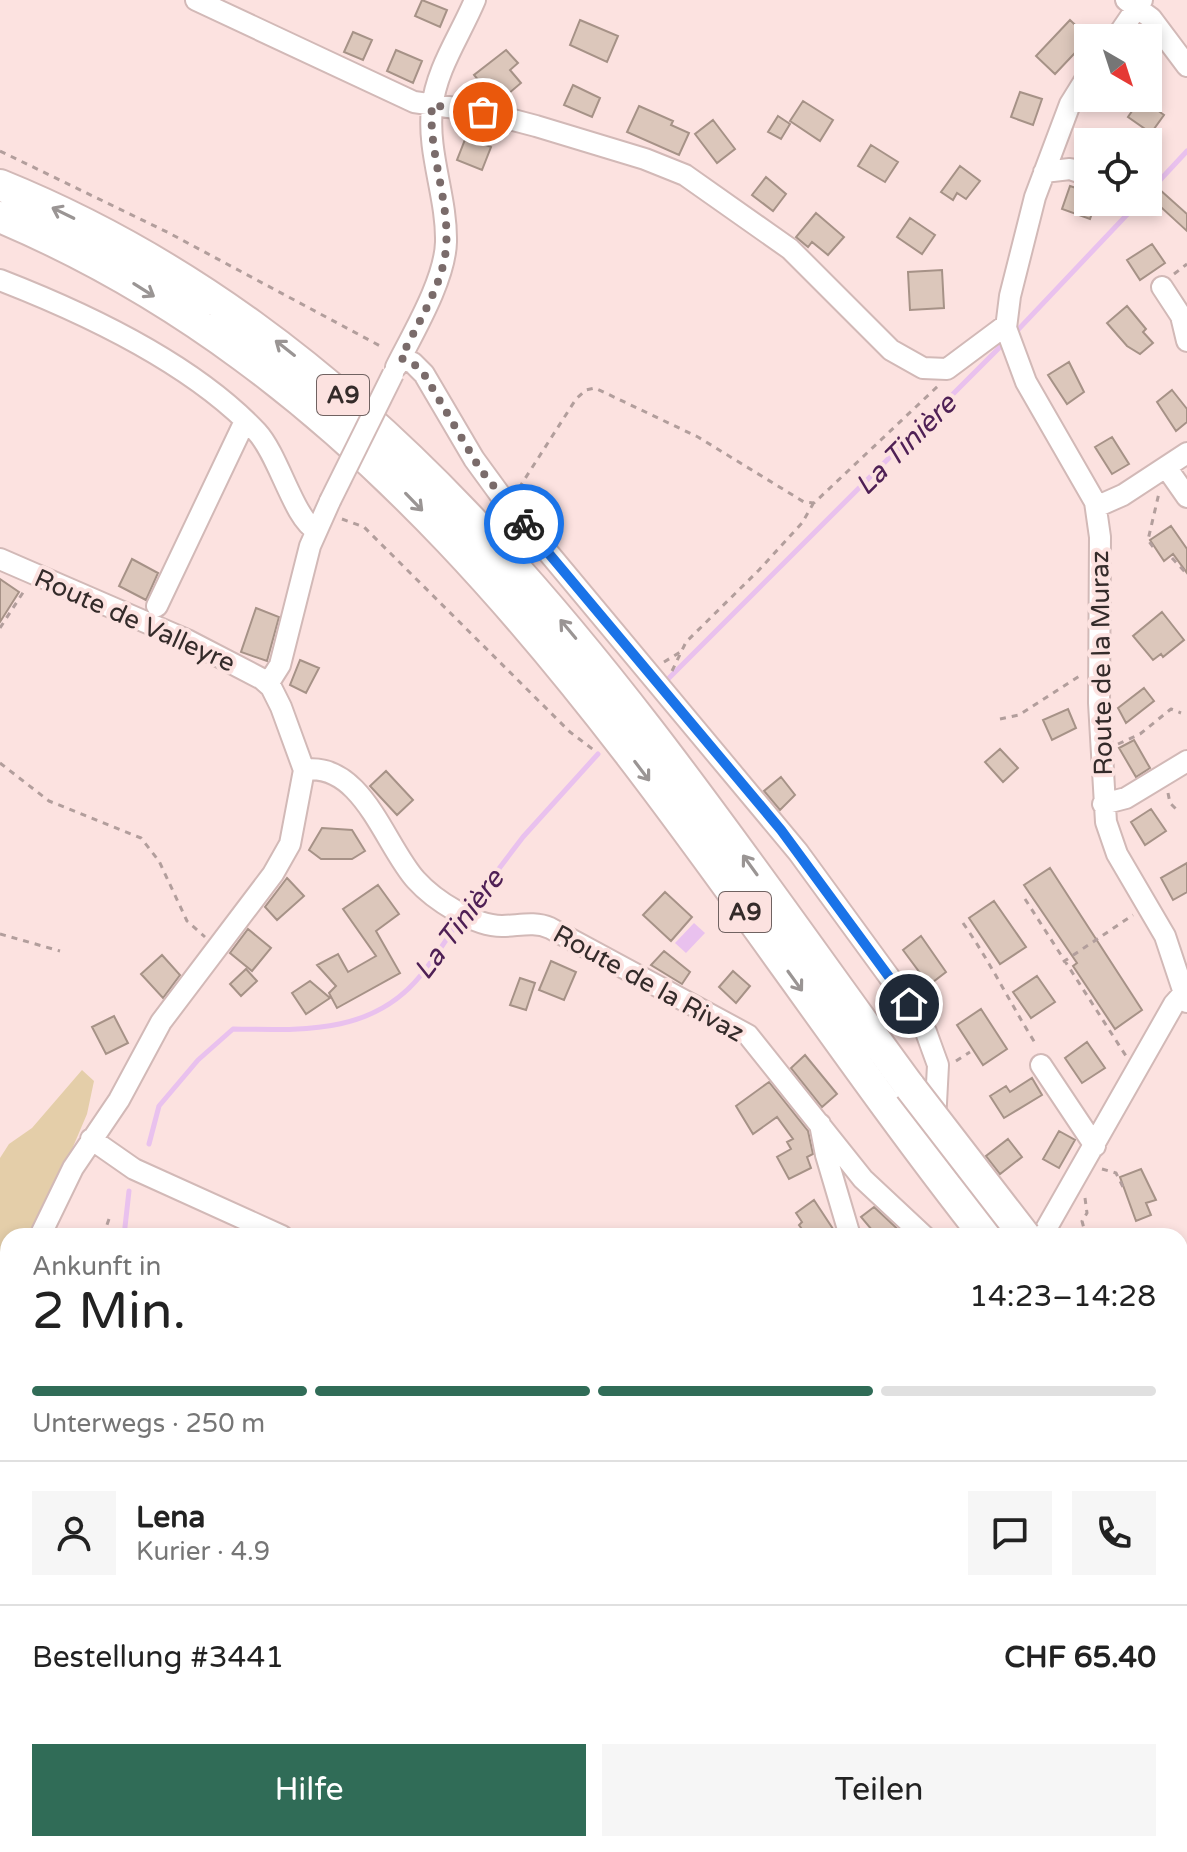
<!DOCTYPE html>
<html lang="de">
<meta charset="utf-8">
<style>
:root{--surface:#fff;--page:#f6f6f6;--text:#222;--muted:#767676;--line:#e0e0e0;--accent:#306c57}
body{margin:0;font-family:"Varela Round",sans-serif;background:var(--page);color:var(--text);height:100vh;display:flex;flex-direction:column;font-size:30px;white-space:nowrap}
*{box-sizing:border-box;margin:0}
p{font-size:26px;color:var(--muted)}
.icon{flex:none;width:44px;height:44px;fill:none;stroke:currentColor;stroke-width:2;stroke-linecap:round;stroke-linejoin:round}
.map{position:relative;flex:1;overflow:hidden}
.details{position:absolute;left:0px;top:1228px;width:1188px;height:624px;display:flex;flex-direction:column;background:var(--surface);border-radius:24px 24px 0 0;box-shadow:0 4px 12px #0003}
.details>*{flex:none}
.needle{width:52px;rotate:141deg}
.controls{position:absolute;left:1074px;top:24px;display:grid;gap:16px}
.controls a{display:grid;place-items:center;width:88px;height:88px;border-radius:0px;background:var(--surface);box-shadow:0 4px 12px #0003;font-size:40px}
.pin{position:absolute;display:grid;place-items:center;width:68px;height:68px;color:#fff;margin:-34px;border:4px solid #fff;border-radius:50%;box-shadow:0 2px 8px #0007}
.courier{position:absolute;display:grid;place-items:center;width:80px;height:80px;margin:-40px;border:6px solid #1a73e8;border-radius:50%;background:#fff;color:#222;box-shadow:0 2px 10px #0007}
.headline em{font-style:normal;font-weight:600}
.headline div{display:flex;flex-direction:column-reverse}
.headline{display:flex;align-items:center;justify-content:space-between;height:136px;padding:0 32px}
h1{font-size:52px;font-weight:600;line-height:60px}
.bar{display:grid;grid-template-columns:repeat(4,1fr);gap:12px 8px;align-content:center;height:96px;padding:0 32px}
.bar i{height:10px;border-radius:6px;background:var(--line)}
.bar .active{background:var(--accent)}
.bar p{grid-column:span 4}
.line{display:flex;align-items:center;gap:20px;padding:0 32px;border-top:2px solid var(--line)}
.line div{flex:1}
.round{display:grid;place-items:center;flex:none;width:84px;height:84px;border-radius:0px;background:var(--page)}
.button{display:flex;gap:16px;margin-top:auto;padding:16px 32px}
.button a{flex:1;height:92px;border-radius:0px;background:var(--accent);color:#fff;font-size:32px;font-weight:600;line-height:92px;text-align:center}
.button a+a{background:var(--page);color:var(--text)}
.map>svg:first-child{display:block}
.green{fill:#e4cea9}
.water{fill:#e9c1ee}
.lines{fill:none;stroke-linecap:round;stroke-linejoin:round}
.stream{stroke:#e9c1ee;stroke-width:5}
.building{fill:#dcc7bb;stroke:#a69287;stroke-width:2}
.minor-casing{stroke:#d2b9b7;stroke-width:24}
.highway-casing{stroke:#d2b9b7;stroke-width:34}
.path{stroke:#b29e9c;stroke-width:3;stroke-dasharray:6 6;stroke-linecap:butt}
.minor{stroke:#fff;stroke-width:20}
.highway{stroke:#fff;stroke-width:30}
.minor-bridge-casing{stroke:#d2b9b7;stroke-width:24;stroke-linecap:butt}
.highway-bridge-casing{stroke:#d2b9b7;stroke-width:34;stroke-linecap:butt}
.minor-bridge{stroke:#fff;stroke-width:20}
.highway-bridge{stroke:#fff;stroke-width:30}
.oneway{stroke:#9a9594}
.done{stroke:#7a6b6a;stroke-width:8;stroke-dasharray:0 14.4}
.route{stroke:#1a73e8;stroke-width:10}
.labels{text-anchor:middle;stroke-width:8;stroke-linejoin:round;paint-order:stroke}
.shield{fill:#fce2e0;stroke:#706261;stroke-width:2}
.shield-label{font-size:24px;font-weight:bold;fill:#342b2a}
.street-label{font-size:26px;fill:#342b2a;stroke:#fce2e0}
.water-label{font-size:28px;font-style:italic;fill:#4f2055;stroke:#fce2e0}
</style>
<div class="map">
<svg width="1187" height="1852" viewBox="0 0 1187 1852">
<rect width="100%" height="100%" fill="#fce2e0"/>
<!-- green -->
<path class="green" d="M82 1070 94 1081 87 1114 35 1236H8V1307L0 1311V1158L9 1144 32 1128Z
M1187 1586V1665L1180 1661V1588Z
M23 1844H692L695 1852H13Z"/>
<!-- water -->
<path class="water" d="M694 923 705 933 686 953 675 943Z"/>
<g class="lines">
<!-- stream -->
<path class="stream" d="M1148 193 1187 151
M1013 335 1139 202
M666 681 1006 341
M466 912 523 837 598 754
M149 1144 159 1106 198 1060 233 1029C302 1030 373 1035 421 975 435 958 447 938 460 920
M124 1236 129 1191
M45 1852 53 1844"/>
</g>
<!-- building -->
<path class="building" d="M422 0 447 10 440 27 415 16Z
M580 20 618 36 607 62 570 45Z
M1070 20 1089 38 1055 74 1036 56Z
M353 32 372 40 363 60 344 52Z
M396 50 422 61 413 83 387 71Z
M506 50 518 63 510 70 521 83 502 99 494 89 489 93 474 75Z
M573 85 600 98 592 117 564 105Z
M1020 92 1042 99 1033 125 1011 117Z
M1141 98 1164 115 1151 133 1128 117Z
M803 101 833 120 820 141 790 121Z
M639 106 673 121 671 125 689 133 679 155 627 132Z
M778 116 790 124 781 139 768 132Z
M713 120 735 149 717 163 695 134Z
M466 137 491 147 482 170 457 160Z
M871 145 898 162 885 182 858 166Z
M960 166 980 181 966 199 957 193 953 200 941 192Z
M766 177 786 194 773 211 752 195Z
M1070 186 1088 192V202H1096L1090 219 1062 209Z
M1159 189 1187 214V231L1151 198Z
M816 213 844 237 828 255 812 242 808 247 796 237Z
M910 218 935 235 922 254 897 237Z
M1152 244 1165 263 1140 280 1127 260Z
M942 270 944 308 910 310 908 272Z
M1127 306 1146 329 1143 332 1153 343 1140 354 1127 346 1107 323Z
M1069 362 1084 392 1067 404 1048 375Z
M1172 390 1187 409V422L1176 431 1157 402Z
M1112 437 1129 464 1112 474 1095 447Z
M1171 526 1187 549V573L1173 554 1164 561 1150 540Z
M132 559 158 573 146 600 119 586Z
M0 579 19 592 0 622Z
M256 608 279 617 267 661 241 652Z
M1162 612 1184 640 1163 657 1161 654 1153 660 1133 636Z
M300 660 319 668 306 693 290 685Z
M1144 688 1154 701 1126 723 1118 708Z
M1068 709 1076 728 1052 740 1043 720Z
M1134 740 1150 768 1136 777 1119 748Z
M1000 749 1018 768 1003 782 985 762Z
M386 771 413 800 397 815 370 786Z
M781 777 795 795 780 810 764 791Z
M1151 809 1166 831 1145 845 1131 822Z
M322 828 352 830 365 851 352 859H321L309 850Z
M1187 863V892L1173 900 1161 878Z
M1050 868 1142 1010 1115 1029 1073 966 1077 963 1024 885Z
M287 878 304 896 277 920 265 907Z
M378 885 399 914 376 931 400 973 337 1008 329 993 336 986 317 965 338 954 348 972 376 956 343 909Z
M665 892 692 917 671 941 643 915Z
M994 901 1026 947 1000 964 969 918Z
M248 929 271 948 252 971 230 953Z
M921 936 946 972 929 985 903 950Z
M664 951 690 972 682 984 651 965Z
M162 955 180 975 163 998 141 974Z
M551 961 576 972 564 1000 539 990Z
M246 969 257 981 241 996 230 984Z
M733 971 750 986 736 1003 719 987Z
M1037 976 1055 1002 1031 1018 1013 992Z
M520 978 535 983 526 1010 510 1005Z
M310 981 330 998 306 1014 292 993Z
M981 1009 1007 1049 983 1065 957 1025Z
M114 1016 128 1043 106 1054 92 1027Z
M1087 1042 1105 1068 1082 1083 1065 1058Z
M805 1055 837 1094 822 1107 791 1068Z
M1032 1078 1042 1095 1004 1118 990 1096 1006 1086 1010 1092Z
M769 1082 808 1131 813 1154 807 1157 811 1168 789 1179 777 1157 791 1149 787 1142 793 1139 777 1117 753 1134 736 1106Z
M1059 1131 1075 1140 1059 1168 1043 1159Z
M1008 1139 1022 1157 1000 1174 986 1156Z
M1141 1169 1156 1200 1146 1203 1151 1215 1136 1221 1120 1177Z
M814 1200 835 1232 836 1236H807L799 1225 802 1222 796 1213Z
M874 1207 905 1236H877L861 1217Z"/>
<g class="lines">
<!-- minor casing -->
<g class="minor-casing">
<path id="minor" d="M196 0 414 102 483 112 536 126 645 159 685 175 790 249 891 350 923 368 947 369 1006 325
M1126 0 1151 18 1187 66
M1116 38 1142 0
M1088 75 1070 104 1035 197 1010 296 1006 328 1026 382 1095 502 1100 537 1099 703 1106 822 1117 854 1165 936 1187 1002
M1044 172 1070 169 1088 175
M0 280C85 313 193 364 257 432 279 456 294 519 316 530
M1162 287 1181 316 1187 341
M401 358 413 363 424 374 474 459 501 496 798 852 909 1004 926 1032 938 1065 935 1122
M396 367C413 333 445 280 446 242 447 197 427 153 432 108 436 69 460 36 475 0
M1166 467 1187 497
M1096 507 1123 495 1187 453
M0 559 187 640 262 679 271 687 281 707 304 770 290 844 273 874 161 1022 119 1100 73 1168 40 1236
M157 606 245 421
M268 684 280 665 310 546 330 501
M304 770C362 761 385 846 416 880 434 900 474 926 502 926 518 926 534 921 550 928L748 1035 863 1179 924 1236
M1103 804 1126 798 1187 761
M1041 1065 1095 1146
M820 1124 826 1155 850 1236
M91 1139 134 1169 282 1236
M965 1186 1006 1236
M1042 1236 1174 1004 1183 994
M1180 1748 1187 1756
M0 1832 8 1816
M700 1844 703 1852
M748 1844 755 1852
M848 1844 855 1852
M1055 1844 1065 1852"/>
</g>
<!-- highway casing -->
<g class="highway-casing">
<path id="highway" d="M0 185C419 355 654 739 910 1087
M0 217C458 410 692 864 985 1236
M1180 1473 1187 1481"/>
</g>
<!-- path -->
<path class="path" d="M0 151 169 233 384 348
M1174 274 1187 264
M519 488 576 399 586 390 595 388 698 437 804 502 814 503 938 386
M342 519 364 527 570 732 595 751
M1153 547 1148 540 1159 493
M1172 558 1187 574
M0 628 24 591
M664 662 682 651
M672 671 686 642 759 570 802 523 813 504
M1000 719 1019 715 1081 675
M1118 744 1140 734 1171 709 1181 713
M0 763 49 801 141 838 159 861 187 921 205 937
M1168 793 1170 803 1179 812
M1025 899 1126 1056
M963 923C991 963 1011 1005 1037 1046
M0 934 60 951
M1063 962 1133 915
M956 1061 970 1052
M1102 1169 1116 1173 1124 1189
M1085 1198 1087 1213 1082 1221 1086 1236
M103 1236 109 1219
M8 1652V1653
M629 1844 632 1852
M217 1852 224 1844"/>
<!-- minor -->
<use href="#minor" class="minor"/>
<!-- highway -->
<use href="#highway" class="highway"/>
<!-- minor-bridge casing -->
<g class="minor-bridge-casing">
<path id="minor-bridge" d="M330 501 393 374"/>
</g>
<!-- highway-bridge casing -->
<g class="highway-bridge-casing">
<path id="highway-bridge" d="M910 1087 1025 1236
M1180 1424 1187 1432"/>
</g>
<!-- minor-bridge -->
<use href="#minor-bridge" class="minor-bridge"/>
<!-- highway-bridge -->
<use href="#highway-bridge" class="highway-bridge"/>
</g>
<!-- one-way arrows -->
<defs><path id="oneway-shaft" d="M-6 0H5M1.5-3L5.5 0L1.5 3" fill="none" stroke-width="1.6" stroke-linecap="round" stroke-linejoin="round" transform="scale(2)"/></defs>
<g class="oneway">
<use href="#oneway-shaft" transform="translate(63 213) rotate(-154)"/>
<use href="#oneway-shaft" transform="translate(144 290) rotate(32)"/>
<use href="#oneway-shaft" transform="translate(285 348) rotate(-142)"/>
<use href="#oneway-shaft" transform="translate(414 502) rotate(46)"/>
<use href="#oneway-shaft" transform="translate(568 629) rotate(-130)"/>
<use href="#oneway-shaft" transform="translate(642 771) rotate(53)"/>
<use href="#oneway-shaft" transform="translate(750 865) rotate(-126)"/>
<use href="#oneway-shaft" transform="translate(795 981) rotate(54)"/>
</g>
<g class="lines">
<!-- done -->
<path class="done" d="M483 112 432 105C428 153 450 200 446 248 443 285 417 324 401 358L413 363 424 374 480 469 524 524"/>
<!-- route -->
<path class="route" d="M524 524 781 830 909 1004"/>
</g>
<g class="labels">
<!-- shield labels -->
<g class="shield">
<rect x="317" y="375" width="52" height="40" rx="6"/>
<rect x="719" y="892" width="52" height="40" rx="6"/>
</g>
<g class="shield-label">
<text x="343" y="403">A9</text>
<text x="745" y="920">A9</text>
</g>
<!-- street labels -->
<g class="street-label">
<text transform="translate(135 620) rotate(24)" y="9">Route de Valleyre</text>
<text transform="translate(1101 663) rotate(-91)" y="9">Route de la Muraz</text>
<text transform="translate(649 983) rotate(29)" y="9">Route de la Rivaz</text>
</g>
<!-- water labels -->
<g class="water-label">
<text transform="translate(905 444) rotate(-45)" y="10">La Tinière</text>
<text transform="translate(458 924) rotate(-53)" y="10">La Tinière</text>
</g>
</g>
</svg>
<div class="controls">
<a><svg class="needle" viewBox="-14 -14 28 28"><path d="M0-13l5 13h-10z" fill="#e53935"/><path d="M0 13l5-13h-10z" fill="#767676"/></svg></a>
<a><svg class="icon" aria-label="locate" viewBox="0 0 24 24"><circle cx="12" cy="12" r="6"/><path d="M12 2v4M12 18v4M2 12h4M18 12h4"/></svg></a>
</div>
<div class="pin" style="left:483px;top:112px;background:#ea580c"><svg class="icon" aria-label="bag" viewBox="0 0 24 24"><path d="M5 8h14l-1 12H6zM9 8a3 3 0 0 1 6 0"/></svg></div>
<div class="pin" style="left:909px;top:1004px;background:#1f2937"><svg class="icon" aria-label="home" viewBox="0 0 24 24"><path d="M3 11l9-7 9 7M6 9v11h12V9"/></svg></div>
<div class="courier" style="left:524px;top:524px"><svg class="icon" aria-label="bike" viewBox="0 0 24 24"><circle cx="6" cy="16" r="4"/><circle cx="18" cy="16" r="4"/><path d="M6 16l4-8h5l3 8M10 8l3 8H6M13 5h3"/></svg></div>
<section class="details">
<div class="headline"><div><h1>2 Min.</h1><p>Ankunft in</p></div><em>14:23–14:28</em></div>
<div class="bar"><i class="active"></i><i class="active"></i><i class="active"></i><i></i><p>Unterwegs · 250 m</p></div>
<div class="line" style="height:144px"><a class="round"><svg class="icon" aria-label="person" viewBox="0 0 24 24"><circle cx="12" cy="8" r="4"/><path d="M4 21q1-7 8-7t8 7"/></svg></a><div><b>Lena</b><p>Kurier · 4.9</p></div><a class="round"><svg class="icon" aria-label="chat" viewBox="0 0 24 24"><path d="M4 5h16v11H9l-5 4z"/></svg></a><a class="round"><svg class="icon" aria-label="phone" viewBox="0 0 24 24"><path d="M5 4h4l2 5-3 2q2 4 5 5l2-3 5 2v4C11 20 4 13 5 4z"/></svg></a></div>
<div class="line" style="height:104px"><div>Bestellung #3441</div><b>CHF 65.40</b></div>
<div class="button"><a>Hilfe</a><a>Teilen</a></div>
</section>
</div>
